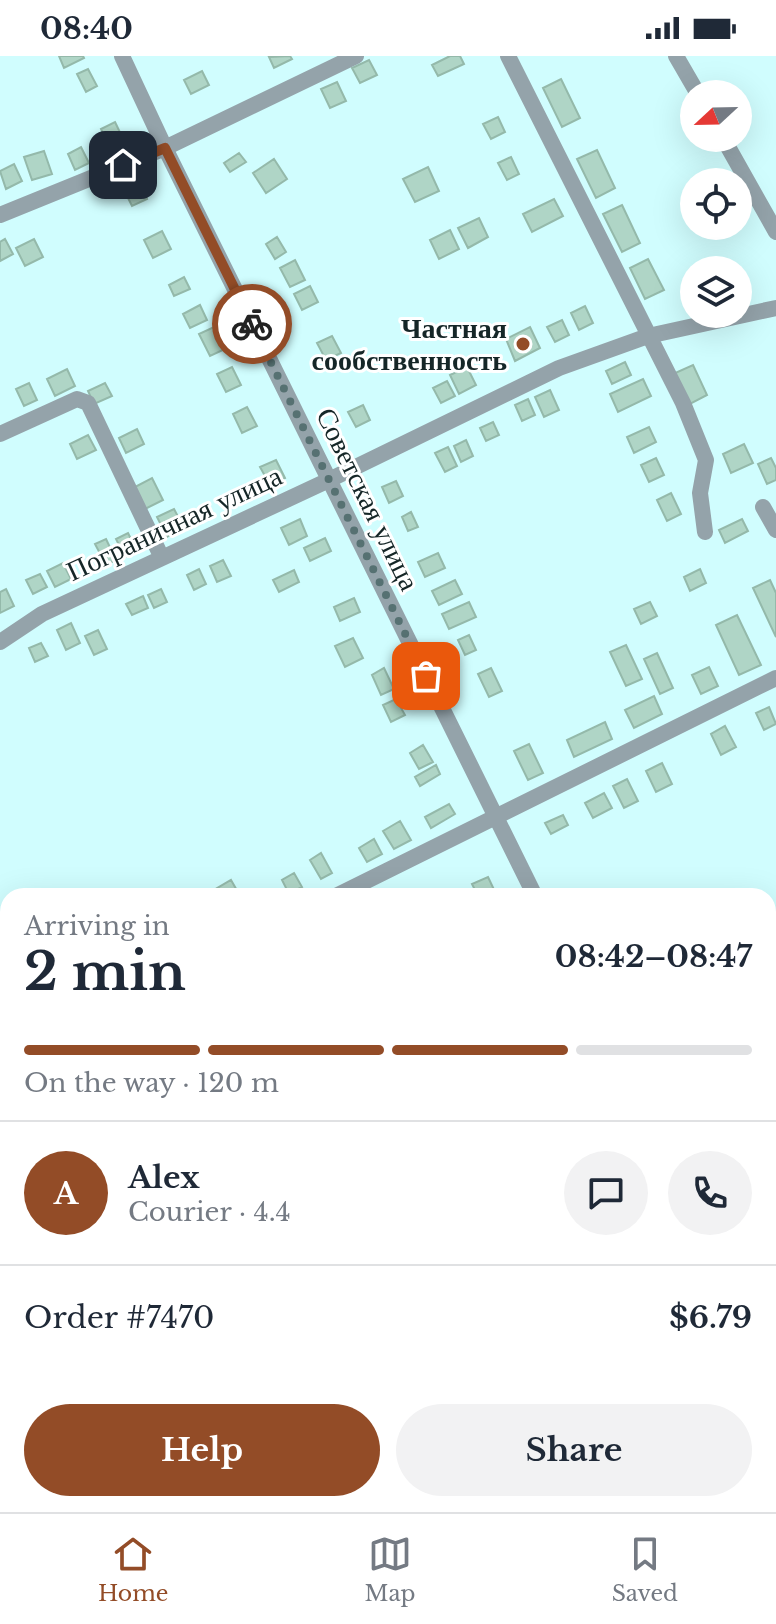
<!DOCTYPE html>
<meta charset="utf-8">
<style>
:root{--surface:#fff;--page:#f2f2f3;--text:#1f2937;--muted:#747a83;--line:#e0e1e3;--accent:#934c27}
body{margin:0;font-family:"Libre Baskerville",serif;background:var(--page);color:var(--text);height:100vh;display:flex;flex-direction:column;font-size:30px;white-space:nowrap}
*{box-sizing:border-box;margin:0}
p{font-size:26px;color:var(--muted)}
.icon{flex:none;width:44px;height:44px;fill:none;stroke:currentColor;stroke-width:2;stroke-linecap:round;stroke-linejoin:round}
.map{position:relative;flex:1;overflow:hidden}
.sheet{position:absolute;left:0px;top:832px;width:776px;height:624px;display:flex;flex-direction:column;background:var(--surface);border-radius:24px 24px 0 0;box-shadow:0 8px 32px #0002}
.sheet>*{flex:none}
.needle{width:52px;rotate:248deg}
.tools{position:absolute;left:680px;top:24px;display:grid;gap:16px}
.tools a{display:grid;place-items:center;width:72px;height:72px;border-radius:50%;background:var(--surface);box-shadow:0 8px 32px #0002;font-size:40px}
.pin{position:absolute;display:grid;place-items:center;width:68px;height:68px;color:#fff;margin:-34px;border-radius:16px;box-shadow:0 4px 12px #0006}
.courier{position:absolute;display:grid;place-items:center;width:80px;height:80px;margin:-40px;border:6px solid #934c27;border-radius:50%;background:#fff;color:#222;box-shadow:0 2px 10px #0007}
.overview em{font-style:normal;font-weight:700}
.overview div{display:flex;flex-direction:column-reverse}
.overview{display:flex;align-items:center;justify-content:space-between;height:136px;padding:0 24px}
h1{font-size:52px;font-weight:700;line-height:60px}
.bar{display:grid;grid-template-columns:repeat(4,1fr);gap:12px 8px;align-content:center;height:96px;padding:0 24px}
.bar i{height:10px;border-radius:6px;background:var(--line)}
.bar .current{background:var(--accent)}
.bar p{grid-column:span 4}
.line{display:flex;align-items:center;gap:20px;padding:0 24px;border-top:2px solid var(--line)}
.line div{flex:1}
.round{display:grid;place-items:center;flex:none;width:84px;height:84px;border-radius:42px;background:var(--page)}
.button{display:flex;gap:16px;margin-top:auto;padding:16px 24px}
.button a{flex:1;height:92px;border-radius:48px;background:var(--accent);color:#fff;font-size:32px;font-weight:700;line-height:92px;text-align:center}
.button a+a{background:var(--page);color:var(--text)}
.status{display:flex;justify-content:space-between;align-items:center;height:56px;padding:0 40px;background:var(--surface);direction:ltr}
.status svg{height:22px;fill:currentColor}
.menu{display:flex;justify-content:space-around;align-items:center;height:112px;border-top:2px solid var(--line);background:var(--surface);font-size:22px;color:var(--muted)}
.menu a{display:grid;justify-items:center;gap:4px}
.menu .current{color:var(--accent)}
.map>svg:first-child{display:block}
.building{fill:#afd5c6;stroke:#94b9aa;stroke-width:2}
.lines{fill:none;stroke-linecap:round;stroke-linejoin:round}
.street{stroke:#94a3aa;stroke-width:16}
.primary{stroke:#46616e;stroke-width:20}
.done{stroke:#567172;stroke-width:8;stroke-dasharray:0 14.4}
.route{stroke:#934c27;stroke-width:10}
.poi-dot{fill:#934c27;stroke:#fff;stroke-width:3}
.labels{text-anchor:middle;stroke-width:6;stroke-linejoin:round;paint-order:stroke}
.poi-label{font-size:28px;font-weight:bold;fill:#152627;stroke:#fff;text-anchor:end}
.street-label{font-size:28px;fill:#152627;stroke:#fff}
</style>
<div class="status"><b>08:40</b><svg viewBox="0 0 49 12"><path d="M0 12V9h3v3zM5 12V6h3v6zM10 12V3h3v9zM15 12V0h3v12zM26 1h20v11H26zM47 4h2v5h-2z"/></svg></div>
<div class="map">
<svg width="776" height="1456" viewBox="0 0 776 1456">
<rect width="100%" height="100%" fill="#d0fdfe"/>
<!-- building -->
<path class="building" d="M59 0H83L84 2 64 12Z
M290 0 292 3 274 12 269 1Z
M450 0H460L464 8 438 20 432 9Z
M369 4 377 19 360 27 352 12Z
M88 13 97 30 86 36 77 18Z
M202 15 209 29 191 38 184 24Z
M561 23 580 62 562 71 543 32Z
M337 26 346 45 330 52 321 33Z
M498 61 505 76 491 83 483 68Z
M115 66 126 89 112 96 101 73Z
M81 91 89 107 75 114 68 98Z
M597 94 615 132 596 142 577 103Z
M44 95 52 118 32 124 24 101Z
M239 97 246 106 230 116 224 107Z
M511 101 519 118 507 124 498 107Z
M274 103 287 123 266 137 253 117Z
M14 108 22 125 6 133 0 115Z
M428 111 439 135 415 146 403 123Z
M137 122 147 143 132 150 122 130Z
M554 143 563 160 532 176 523 158Z
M622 149 640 187 622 196 603 158Z
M479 162 488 181 468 192 458 172Z
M450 174 459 193 439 203 430 184Z
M162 175 171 193 153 202 144 184Z
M277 181 286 196 275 203 266 188Z
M5 183 13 198 0 205V186Z
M34 183 43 201 25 210 16 192Z
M648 203 664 234 645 243 630 212Z
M295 204 305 224 290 231 280 212Z
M184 221 190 233 174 240 169 229Z
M310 230 318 246 302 254 294 238Z
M200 249 207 264 190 272 183 258Z
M585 250 593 267 579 274 571 257Z
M562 264 569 279 555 286 547 271Z
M214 271 225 293 210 300 199 278Z
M530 271 540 292 515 305 506 283Z
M332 280 341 297 326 304 317 287Z
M625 306 631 319 612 328 606 315Z
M693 309 707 339 688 349 673 318Z
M232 311 241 329 226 336 217 318Z
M467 311 476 329 459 338 450 319Z
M67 313 75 330 55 340 47 323Z
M643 323 651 340 618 356 610 338Z
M447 325 455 340 441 347 433 332Z
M29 327 37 344 24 350 16 333Z
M105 327 112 340 94 348 88 335Z
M550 334 559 354 544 361 535 341Z
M528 343 535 359 522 365 515 349Z
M363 349 370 364 356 371 348 356Z
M247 351 257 370 242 377 233 358Z
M493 366 499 379 486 385 480 372Z
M649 371 656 386 634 397 627 381Z
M137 373 144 388 126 397 119 382Z
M88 379 96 394 77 403 70 388Z
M466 384 473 400 461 406 454 390Z
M744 388 753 407 731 417 723 398Z
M448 391 457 410 445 416 435 397Z
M656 402 664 419 649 426 641 409Z
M771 402 776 412V424L767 428 758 408Z
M276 404 285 422 270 429 260 411Z
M152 422 163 444 145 453 135 431Z
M396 425 403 440 389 447 382 431Z
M671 437 681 458 667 465 657 444Z
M174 453 184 472 167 481 157 461Z
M411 456 418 471 408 475 402 461Z
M300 463 307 480 289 489 281 472Z
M742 463 748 475 725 487 719 474Z
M128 477 137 495 125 501 116 483Z
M325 482 331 495 310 505 304 492Z
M106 483 116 504 106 509 95 488Z
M438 497 445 512 425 521 418 506Z
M223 504 231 520 217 526 210 510Z
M63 507 71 523 55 531 47 515Z
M199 513 206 528 194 534 187 519Z
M700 513 706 527 690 535 684 521Z
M294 514 299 526 279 536 273 524Z
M40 518 47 531 33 538 26 524Z
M455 524 462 538 439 549 432 535Z
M770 524 776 537V581L753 532Z
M6 533 14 550 0 557V536Z
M161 533 167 546 154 552 148 539Z
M143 540 148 552 132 559 126 548Z
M354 542 360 556 340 565 334 551Z
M469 546 476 561 449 573 442 558Z
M650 546 657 560 641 568 634 553Z
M737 559 761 609 739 619 716 569Z
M71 567 80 587 66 594 57 574Z
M98 574 107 593 94 599 85 580Z
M469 579 476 594 465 599 458 584Z
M353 582 363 602 345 611 335 590Z
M41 587 48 600 35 606 29 592Z
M626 589 642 623 626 630 610 596Z
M657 597 673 632 660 638 644 603Z
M709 611 718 630 701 638 692 619Z
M384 612 394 633 381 639 372 619Z
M491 612 502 635 489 641 478 618Z
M654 640 662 658 634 672 625 654Z
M396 643 405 659 391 666 383 649Z
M769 651 776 668 764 674 756 657Z
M605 666 612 683 574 701 567 684Z
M725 670 736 691 721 699 711 678Z
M529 688 543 717 528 724 514 695Z
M423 689 433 706 419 713 410 697Z
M662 707 672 728 656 736 646 715Z
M436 709 440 718 420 730 415 721Z
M627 723 638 745 624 752 613 730Z
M604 737 612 752 593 762 585 747Z
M449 748 455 758 431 772 425 761Z
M563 759 568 769 551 778 545 767Z
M400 765 411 784 394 793 383 775Z
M374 783 382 798 367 806 359 792Z
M321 797 332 817 321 823 310 804Z
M294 817 302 831 289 838 282 824Z
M488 821 497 840H478L472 828Z
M231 824 239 838 217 840 214 834Z
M8 962V994L0 998V966Z
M468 1448H491L493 1452 486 1456H473Z"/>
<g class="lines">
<!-- street -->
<path class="street" d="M122 0 165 92 535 840
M508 0 683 347 706 404 700 437 705 476
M676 0 698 38
M723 82 776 176
M0 159 165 92 356 0
M0 378 77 343 88 347 162 502
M763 451 776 474
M0 586 42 558 329 424 559 312 648 280 776 252
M336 840 776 622
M0 1007 8 1003
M768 1051 776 1047
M768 1313 776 1329
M0 1428 8 1424
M383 1448 393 1455 414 1448"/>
<!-- primary -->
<path class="primary" d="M0 1087 8 1104
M0 1144 8 1161
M148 1448 152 1456
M175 1448 179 1456"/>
</g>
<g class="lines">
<!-- done -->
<path class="done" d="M252 268 426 620"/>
<!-- route -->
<path class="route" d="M123 109 165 92 252 268"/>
</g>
<!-- markers -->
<circle class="poi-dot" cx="523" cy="288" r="8"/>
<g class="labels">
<!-- poi labels -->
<g class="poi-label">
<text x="507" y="282">Частная<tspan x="507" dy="32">сообственность</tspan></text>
</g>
<!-- street labels -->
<g class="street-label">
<text transform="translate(368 443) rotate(64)" y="10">Советская улица</text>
<text transform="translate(174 467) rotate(-25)" y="10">Пограничная улица</text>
</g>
</g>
</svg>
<div class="tools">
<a><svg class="needle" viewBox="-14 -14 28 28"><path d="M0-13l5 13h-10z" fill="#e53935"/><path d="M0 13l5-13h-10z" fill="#747a83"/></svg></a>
<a><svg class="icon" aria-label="locate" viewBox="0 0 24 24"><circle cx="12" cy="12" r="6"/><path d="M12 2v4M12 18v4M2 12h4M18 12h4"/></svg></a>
<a><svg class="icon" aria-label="layers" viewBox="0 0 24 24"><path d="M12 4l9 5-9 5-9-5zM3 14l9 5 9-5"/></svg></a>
</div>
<div class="pin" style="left:426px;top:620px;background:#ea580c"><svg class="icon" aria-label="bag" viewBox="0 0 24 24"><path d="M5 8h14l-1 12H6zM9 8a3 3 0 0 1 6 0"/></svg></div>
<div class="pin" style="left:123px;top:109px;background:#1f2937"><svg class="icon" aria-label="home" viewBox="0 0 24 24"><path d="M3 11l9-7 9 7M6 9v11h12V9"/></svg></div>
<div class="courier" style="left:252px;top:268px"><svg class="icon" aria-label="bike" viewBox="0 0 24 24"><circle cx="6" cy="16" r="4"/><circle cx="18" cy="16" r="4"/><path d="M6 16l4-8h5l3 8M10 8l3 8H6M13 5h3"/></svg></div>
<section class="sheet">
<div class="overview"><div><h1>2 min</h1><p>Arriving in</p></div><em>08:42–08:47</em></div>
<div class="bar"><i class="current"></i><i class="current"></i><i class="current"></i><i></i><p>On the way · 120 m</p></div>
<div class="line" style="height:144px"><b class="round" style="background:var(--accent);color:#fff">A</b><div><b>Alex</b><p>Courier · 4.4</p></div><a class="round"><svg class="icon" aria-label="chat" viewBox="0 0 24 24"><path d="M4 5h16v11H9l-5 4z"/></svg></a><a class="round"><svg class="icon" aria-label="phone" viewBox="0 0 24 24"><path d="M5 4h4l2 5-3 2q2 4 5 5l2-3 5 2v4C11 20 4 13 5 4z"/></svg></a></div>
<div class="line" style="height:104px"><div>Order #7470</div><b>$6.79</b></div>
<div class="button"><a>Help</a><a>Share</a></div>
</section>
</div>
<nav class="menu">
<a class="current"><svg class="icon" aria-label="home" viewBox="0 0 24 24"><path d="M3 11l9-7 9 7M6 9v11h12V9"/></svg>Home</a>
<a><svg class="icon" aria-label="map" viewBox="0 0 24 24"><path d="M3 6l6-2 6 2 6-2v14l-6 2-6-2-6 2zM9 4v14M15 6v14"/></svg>Map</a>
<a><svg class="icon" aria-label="saved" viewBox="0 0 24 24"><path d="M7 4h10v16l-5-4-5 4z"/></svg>Saved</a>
</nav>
